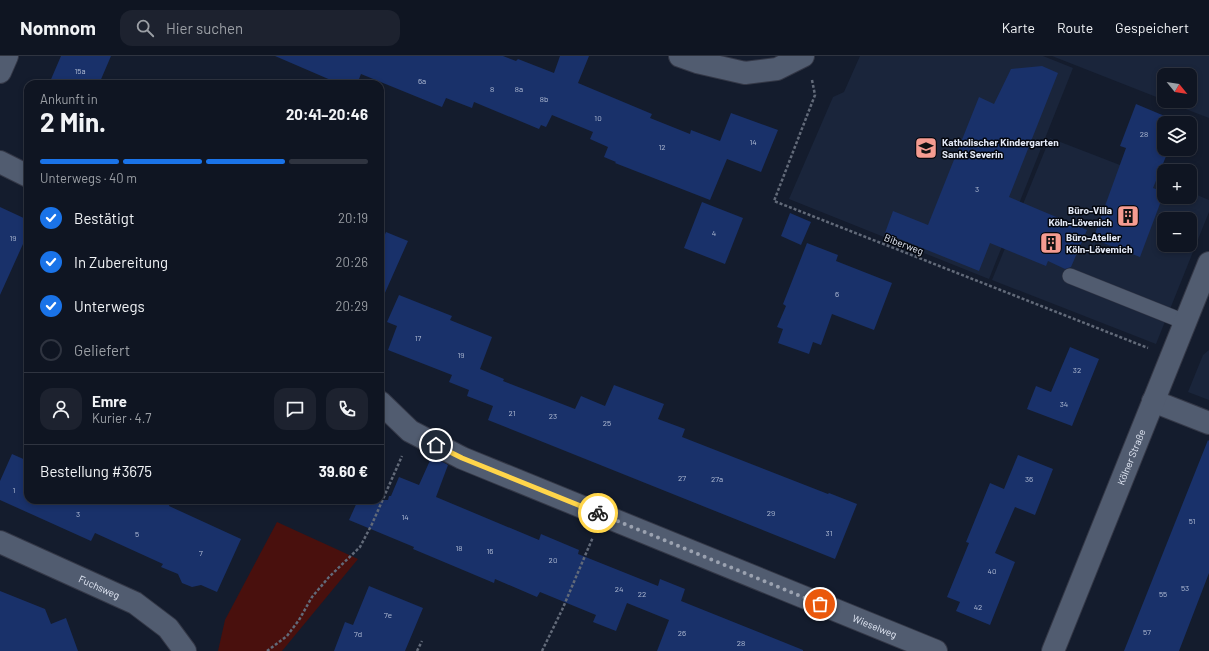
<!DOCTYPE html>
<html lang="de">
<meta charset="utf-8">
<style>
:root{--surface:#0f1522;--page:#1d222f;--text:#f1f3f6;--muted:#9b9fa5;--line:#2f3440;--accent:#1a73e8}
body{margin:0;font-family:Barlow,sans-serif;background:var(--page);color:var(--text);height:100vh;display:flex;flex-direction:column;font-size:15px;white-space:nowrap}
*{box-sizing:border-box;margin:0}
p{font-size:13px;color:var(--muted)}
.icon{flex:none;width:22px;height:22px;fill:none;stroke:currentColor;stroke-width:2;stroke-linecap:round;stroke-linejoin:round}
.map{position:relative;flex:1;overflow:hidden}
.details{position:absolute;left:24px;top:24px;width:360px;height:424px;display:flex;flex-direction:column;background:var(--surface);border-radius:12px;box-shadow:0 2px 6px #0003,0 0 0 1px var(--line)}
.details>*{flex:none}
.needle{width:26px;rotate:120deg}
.tools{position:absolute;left:1157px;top:12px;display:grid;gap:8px}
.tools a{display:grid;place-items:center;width:40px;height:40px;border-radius:8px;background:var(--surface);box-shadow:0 2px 6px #0003,0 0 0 1px var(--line);font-size:20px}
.pin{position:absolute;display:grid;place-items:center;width:34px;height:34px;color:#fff;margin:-17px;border:2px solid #fff;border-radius:50%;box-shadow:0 1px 4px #0007}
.courier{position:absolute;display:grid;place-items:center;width:40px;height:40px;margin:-20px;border:3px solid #ffd54a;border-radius:50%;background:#fff;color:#222;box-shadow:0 1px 5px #0007}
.summary em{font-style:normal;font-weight:700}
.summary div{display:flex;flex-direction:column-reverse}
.summary{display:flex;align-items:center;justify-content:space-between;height:68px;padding:0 16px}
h1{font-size:26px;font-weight:700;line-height:30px}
.bar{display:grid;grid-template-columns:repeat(4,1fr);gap:6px 4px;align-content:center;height:48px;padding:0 16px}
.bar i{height:5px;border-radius:3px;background:var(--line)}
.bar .on{background:var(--accent)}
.bar p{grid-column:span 4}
.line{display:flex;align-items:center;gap:10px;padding:0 16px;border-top:1px solid var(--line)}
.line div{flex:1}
.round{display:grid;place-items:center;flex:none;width:42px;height:42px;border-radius:12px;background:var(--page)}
ol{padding:0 16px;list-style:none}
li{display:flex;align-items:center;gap:12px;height:44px}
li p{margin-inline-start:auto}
li .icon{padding:4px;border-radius:50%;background:var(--accent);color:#fff;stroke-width:4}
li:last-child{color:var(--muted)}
li i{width:22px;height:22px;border:2px solid var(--line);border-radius:50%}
header{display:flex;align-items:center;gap:24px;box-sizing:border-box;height:56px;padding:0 20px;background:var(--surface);border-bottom:1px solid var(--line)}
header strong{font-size:19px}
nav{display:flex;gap:22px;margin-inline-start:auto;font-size:14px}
.search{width:280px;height:36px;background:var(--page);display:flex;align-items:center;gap:10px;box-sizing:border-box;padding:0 14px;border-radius:12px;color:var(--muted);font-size:15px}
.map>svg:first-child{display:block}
.built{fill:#1a253b;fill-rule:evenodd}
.green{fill:#49100d}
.building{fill:#19316a}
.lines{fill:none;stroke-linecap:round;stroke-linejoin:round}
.lane-casing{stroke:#343847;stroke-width:16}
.street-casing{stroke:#343847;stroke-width:24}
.secondary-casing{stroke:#343847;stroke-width:24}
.path{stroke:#626a79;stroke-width:2.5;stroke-dasharray:3 2;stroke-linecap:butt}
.lane{stroke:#515c70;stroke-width:15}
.street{stroke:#515c70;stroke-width:22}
.secondary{stroke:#515c70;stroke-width:22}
.done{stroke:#9ba2b0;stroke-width:4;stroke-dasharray:0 7.2}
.route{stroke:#ffd54a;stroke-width:5}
.labels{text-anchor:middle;stroke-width:3;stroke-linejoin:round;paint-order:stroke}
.number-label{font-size:8px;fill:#b1bcd4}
.poi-label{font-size:10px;font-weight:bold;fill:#e4eaf7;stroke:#04070e;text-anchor:start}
.street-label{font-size:10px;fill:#e4eaf7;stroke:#04070e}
</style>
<header>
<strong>Nomnom</strong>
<div class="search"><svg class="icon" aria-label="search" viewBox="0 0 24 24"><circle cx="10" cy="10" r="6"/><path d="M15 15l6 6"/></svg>Hier suchen</div>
<nav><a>Karte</a><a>Route</a><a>Gespeichert</a></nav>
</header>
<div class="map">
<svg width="1209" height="595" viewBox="0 0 1209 595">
<rect width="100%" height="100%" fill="#141c2d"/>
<!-- built -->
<path class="built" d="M860 0H1043L1073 12 989 223 789 143 833 41 844 36Z
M1052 0H1209V62L1165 45H1190V19H1164V44Z
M1050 82 1164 126V141H1190V136L1209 144V156L1156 288 992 224ZM1164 163H1190V189H1164Z
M1209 294V344L1188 336 1203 299Z"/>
<!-- green -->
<path class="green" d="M277 466 358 503 282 595H218L225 564Z"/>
<!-- building -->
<path class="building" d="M61 0H111L99 28H49Z
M275 0H503L516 5 518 3 554 17 560 0H589L578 27 652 58 650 62 690 78 691 74 720 85 731 57 778 74 761 116 727 103 710 144 615 107 616 106 604 101 608 91 590 83 593 76 552 59 546 71 541 69 539 73 474 46 472 52 446 42 442 51 361 18 357 28H340Z
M1042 10 1058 17 1009 141 1087 174 1071 211 1065 213 1048 205 1046 210 990 187 979 215 885 177 893 155 928 169 979 41 994 48 1011 13Z
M1136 48 1179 66V67H1164V93H1169L1153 132 1164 136V137L1140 201 1093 183 1126 92 1120 90Z
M702 146 743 162 725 208 684 192Z
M0 151 28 164V190L23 188 0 239Z
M790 157 811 166 801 189 781 180Z
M386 176 408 185 380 248V190Z
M807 187 838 199 836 205 892 227 874 274 832 258 821 289 813 286 809 298 778 287 783 273 777 271 786 250 783 248Z
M399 239 452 260 450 264 492 281 480 313 504 323 503 325 575 353 581 340 605 350 614 329 664 348 658 363 685 373 682 381 828 438 829 437 857 448 835 503 488 364 493 350 467 340 469 334 449 326 452 319 388 294 397 270 387 266Z
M1070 291 1099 303 1072 370 1027 353 1036 330 1051 336Z
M1208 384 1209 385V517L1179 595H1124Z
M12 398 28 405V444H171L169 450 241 483 217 536 201 529 192 531 182 527 178 518 161 511 163 508 106 482 95 477 91 485 0 444V425Z
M1018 399 1053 413 1035 459 1015 451 995 497 1015 506 990 569 956 555 960 546 947 541 969 487 966 486 990 427 1004 433Z
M432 400 448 409 436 441 539 484 541 478 579 494 578 498 658 530 660 523 685 533 681 545 803 594V595H657L669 564 627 547 616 575 593 566 596 559 540 536 537 541 495 523 494 527 413 493 414 491 349 464 358 444H388L389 440H391L399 421 419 429Z
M369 530 423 552 405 595H334L345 566 353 569Z
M0 535 45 553 51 568 66 562 78 595H0Z"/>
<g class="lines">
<!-- lane casing -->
<g class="lane-casing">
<path id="lane" d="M1070 220 1185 266"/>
</g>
<!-- street casing -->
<g class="street-casing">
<g id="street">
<path d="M680 0 697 6 745 17 777 13 803 0"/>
<path d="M0 16 7 0"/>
<path d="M0 106 28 120"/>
<path d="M1153 345 1209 367"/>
<path id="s1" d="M380 346 410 375 462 402 936 595"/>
<path id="s2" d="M0 486 135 547 168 572 185 595"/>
</g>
</g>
<!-- secondary casing -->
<g class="secondary-casing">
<g id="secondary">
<path id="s3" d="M1053 595 1209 207"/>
</g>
</g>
<!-- path -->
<path class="path" d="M812 24 815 39 774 145 1148 292
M267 595 287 580 299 564 312 541 329 521 360 491 372 468 402 400
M417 595 422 585
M542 595 562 554 593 481"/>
<!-- lane -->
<use href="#lane" class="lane"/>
<!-- street -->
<use href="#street" class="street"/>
<!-- secondary -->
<use href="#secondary" class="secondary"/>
</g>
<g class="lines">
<!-- done -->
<path class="done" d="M598 457 820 548"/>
<!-- route -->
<path class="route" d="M436 389 462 402 598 457"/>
</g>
<!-- icons -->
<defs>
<g id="school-square" transform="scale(1.15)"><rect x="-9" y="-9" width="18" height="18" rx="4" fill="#f59c91" stroke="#04070e"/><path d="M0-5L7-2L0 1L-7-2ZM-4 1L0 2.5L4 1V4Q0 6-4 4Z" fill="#111"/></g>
<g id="building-square" transform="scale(1.15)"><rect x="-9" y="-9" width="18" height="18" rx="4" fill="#f59c91" stroke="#04070e"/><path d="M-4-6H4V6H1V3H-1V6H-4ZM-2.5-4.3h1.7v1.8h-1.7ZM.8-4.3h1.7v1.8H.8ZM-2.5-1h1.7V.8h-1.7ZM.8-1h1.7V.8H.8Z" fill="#111"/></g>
</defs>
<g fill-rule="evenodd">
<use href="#school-square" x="926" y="92"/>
<use href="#building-square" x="1128" y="160"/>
<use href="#building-square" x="1051" y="187"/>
</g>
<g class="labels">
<!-- number labels -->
<g class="number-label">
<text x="80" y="18">15a</text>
<text x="422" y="28">6a</text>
<text x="492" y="36">8</text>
<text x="519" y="36">8a</text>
<text x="544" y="46">8b</text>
<text x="598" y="65">10</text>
<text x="1144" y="81">28</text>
<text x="753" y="89">14</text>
<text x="662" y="94">12</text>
<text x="977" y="136">3</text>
<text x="714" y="180">4</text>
<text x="13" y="185">19</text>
<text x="837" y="241">6</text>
<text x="418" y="285">17</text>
<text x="461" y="302">19</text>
<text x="1077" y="317">32</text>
<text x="1064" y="351">34</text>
<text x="512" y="360">21</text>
<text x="553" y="363">23</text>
<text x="607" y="370">25</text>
<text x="682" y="425">27</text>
<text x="717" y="426">27a</text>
<text x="1029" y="426">36</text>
<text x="14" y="437">1</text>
<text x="771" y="460">29</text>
<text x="78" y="461">3</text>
<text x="405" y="464">14</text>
<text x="1192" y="468">51</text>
<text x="829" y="480">31</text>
<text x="137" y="481">5</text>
<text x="459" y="495">18</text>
<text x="490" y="498">16</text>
<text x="201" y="500">7</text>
<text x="553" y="507">20</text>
<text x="992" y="518">40</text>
<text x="1185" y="535">53</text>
<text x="619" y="536">24</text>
<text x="642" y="541">22</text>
<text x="1163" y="541">55</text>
<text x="978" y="554">42</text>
<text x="388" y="562">7e</text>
<text x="1147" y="579">57</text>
<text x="682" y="580">26</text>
<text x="358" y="581">7d</text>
<text x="741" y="590">28</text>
</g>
<!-- poi labels -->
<g class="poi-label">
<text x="942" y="90">Katholischer Kindergarten<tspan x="942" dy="12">Sankt Severin</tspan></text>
<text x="1112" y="158" text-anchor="end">Büro-Villa<tspan x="1112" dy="12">Köln-Lövenich</tspan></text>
<text x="1066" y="185">Büro-Atelier<tspan x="1066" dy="12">Köln-Lövemich</tspan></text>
</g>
<!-- street labels -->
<g class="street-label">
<text transform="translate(904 188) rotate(21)" y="4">Biberweg</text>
<text dy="4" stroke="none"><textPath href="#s3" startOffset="209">Kölner Straße</textPath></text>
<text dy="4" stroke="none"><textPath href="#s2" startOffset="109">Fuchsweg</textPath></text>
<text dy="4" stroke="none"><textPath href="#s1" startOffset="546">Wieselweg</textPath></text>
</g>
</g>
</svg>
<div class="tools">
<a><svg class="needle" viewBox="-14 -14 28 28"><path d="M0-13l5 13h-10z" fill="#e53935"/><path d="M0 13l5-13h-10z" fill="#9b9fa5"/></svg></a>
<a><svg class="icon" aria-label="layers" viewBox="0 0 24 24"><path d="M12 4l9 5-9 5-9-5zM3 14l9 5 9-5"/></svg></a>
<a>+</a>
<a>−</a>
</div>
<div class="pin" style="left:820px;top:548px;background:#ea580c"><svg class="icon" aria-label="bag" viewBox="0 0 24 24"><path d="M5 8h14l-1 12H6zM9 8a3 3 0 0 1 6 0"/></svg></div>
<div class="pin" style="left:436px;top:389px;background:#1f2937"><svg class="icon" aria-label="home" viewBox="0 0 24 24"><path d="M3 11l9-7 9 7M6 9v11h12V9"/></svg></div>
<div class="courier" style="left:598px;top:457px"><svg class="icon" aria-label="bike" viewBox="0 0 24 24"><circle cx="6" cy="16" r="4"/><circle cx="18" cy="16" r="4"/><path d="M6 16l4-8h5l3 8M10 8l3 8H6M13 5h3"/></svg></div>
<section class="details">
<div class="summary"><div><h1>2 Min.</h1><p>Ankunft in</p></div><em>20:41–20:46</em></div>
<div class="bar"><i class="on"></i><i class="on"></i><i class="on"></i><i></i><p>Unterwegs · 40 m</p></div>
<ol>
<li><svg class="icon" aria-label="check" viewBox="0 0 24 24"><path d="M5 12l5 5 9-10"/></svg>Bestätigt<p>20:19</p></li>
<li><svg class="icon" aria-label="check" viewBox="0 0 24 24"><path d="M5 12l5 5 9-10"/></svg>In Zubereitung<p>20:26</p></li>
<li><svg class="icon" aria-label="check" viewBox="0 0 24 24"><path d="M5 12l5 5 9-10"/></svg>Unterwegs<p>20:29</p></li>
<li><i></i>Geliefert</li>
</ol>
<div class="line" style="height:72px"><a class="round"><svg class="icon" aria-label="person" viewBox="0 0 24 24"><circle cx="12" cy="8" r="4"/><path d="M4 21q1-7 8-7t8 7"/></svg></a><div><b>Emre</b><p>Kurier · 4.7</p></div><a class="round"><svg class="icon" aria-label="chat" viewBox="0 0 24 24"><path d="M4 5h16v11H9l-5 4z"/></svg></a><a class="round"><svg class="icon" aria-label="phone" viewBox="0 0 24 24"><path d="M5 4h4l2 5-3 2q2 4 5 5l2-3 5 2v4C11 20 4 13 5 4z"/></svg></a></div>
<div class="line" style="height:52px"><div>Bestellung #3675</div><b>39.60 €</b></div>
</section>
</div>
